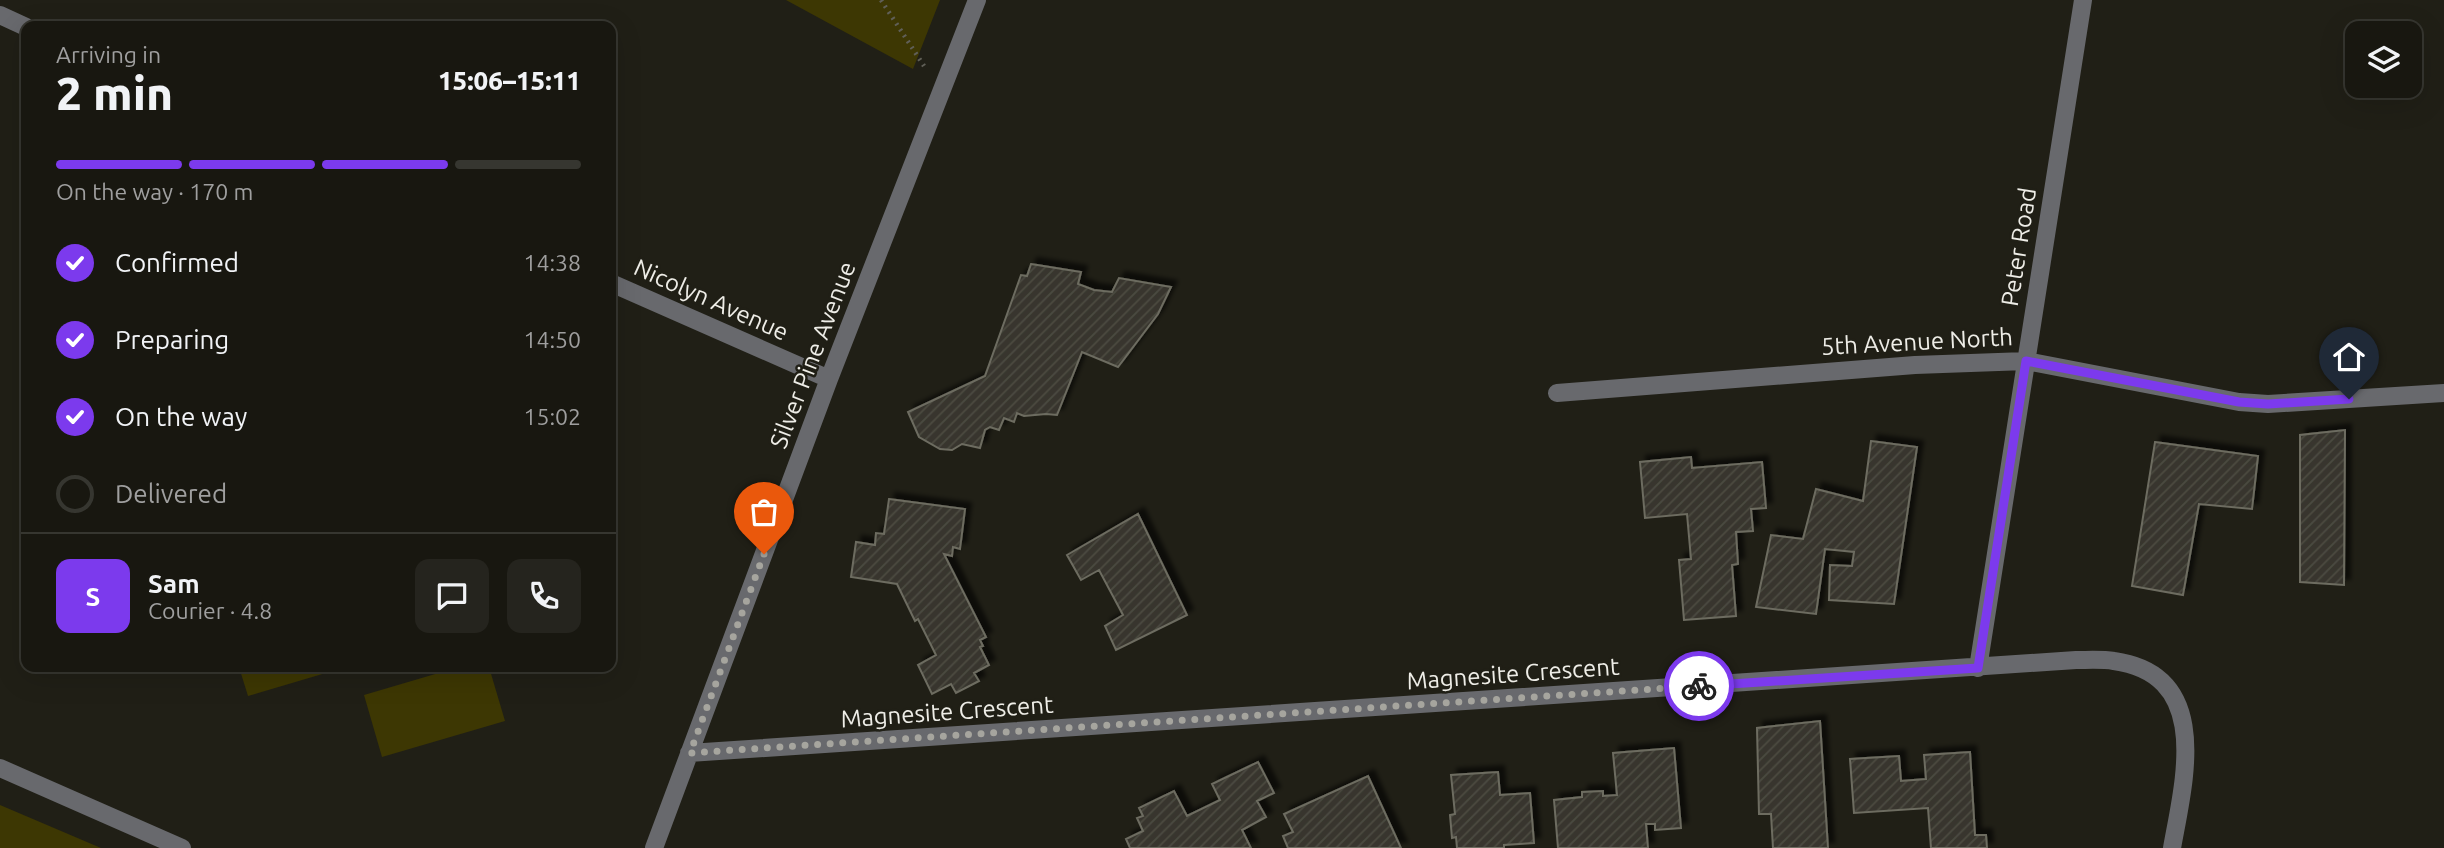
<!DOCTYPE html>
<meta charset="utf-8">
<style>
:root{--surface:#181710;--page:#25241e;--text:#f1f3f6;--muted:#9f9f9f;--line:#363630;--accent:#7c3aed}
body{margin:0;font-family:Ubuntu,sans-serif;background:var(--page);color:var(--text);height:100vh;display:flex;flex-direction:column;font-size:26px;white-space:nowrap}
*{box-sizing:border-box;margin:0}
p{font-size:23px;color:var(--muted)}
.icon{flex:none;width:38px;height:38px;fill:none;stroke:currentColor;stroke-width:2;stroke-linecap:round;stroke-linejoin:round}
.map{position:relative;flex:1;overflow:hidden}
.side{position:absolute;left:21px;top:21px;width:595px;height:651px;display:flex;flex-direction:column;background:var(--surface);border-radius:14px;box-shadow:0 7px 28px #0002,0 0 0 2px var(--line)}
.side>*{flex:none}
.tools{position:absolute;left:2345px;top:21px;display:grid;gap:14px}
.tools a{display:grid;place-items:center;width:77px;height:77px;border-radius:14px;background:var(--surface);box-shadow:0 7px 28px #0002,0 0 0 2px var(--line);font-size:35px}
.pin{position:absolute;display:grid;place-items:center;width:60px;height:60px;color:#fff;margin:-72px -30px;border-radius:50% 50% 50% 0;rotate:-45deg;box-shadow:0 0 7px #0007}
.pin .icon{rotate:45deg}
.courier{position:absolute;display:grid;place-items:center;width:70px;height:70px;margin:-35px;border:5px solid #7c3aed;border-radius:50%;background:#fff;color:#222;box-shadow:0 2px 9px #0007}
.overview em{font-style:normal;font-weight:800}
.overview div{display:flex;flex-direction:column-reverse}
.overview{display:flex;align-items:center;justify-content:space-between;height:119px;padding:0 35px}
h1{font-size:46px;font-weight:800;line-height:52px}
.bar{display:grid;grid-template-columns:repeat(4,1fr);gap:10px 7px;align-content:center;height:84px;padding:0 35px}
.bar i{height:9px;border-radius:5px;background:var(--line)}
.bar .current{background:var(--accent)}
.bar p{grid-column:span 4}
.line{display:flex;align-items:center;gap:18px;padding:0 35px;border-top:2px solid var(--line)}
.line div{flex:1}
.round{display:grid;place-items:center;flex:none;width:74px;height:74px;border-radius:14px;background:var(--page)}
ol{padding:0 35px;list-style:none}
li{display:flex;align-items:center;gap:21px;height:77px}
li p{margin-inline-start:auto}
li .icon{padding:7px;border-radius:50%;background:var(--accent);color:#fff;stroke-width:4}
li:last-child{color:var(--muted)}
li i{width:38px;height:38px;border:4px solid var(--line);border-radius:50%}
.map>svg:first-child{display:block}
.park{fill:#3d3703}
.building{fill:url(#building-hatch);stroke:#6d6c61;stroke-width:2;filter:url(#shadow)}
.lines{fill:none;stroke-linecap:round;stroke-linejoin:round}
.path{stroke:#605f57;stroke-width:4.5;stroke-dasharray:2 5;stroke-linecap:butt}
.street{stroke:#68696d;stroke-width:18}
.done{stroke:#a6a59e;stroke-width:7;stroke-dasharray:0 12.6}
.route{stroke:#7c3aed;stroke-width:9}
.labels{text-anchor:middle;stroke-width:5;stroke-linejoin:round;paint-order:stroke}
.street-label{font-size:24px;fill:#eeede7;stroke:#201f16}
</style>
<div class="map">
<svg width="2444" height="848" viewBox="0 0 2444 848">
<defs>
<pattern id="building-hatch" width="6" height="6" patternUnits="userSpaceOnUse" patternTransform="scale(1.75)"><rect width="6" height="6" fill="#38362d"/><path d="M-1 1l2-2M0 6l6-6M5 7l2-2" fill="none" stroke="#4b4a41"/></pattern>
<filter id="shadow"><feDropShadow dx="6" dy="-6" stdDeviation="2" flood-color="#0009"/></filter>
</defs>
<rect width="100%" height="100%" fill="#201f16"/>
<!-- park -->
<path class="park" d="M786 0H940L913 69Z
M239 667H346L248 696Z
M459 667H489L505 721 382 757 364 695Z
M0 805 101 848H0Z"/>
<!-- building -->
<path class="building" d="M1031 264 1081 272 1078 284 1094 290 1112 292 1119 278 1171 287 1158 314 1118 367 1082 352 1057 415 1046 414 1024 416 1017 413 1014 422 1004 418 999 430 990 427 985 430 980 448 962 444 952 450 940 449 919 437 908 412 985 376 1021 275 1027 276Z
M2345 430 2344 585 2300 582V435Z
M1871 441 1917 447 1894 604 1829 600 1830 565 1852 566 1854 552 1825 549 1816 614 1756 607 1771 535 1803 539 1816 489 1863 501Z
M2155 442 2258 456 2252 509 2199 504 2183 595 2132 586Z
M1691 457 1692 468 1762 462 1766 508 1751 509 1753 531 1736 532 1738 564 1732 565 1736 616 1684 620 1679 560 1691 559 1687 514 1645 518 1640 462Z
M889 499 965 509 960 549 953 547 952 556 944 554 986 637 980 640 983 646 980 647 989 665 974 673 979 681 956 693 951 684 932 694 918 665 936 655 918 619 915 621 897 584 851 577 856 542 875 545 876 533 884 534Z
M1138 514 1187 615 1116 650 1105 626 1123 615 1099 570 1081 580 1067 555Z
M1820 721 1828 848H1773L1771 814H1759L1757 728Z
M1674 748 1681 828 1655 830V824H1646L1648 848H1558L1554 800 1582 797V792L1603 791V796L1617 795 1613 753Z
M1970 752 1975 835H1986L1987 848H1931L1928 808 1854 813 1850 759 1899 756 1901 781 1926 779 1924 755Z
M1258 762 1274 793 1257 801 1266 817 1242 830 1251 848H1130L1126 839 1143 831 1137 818 1143 816 1139 808 1174 791 1187 816 1220 800 1212 784Z
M1498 772 1500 795 1530 793 1534 843 1504 845V848H1457L1456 837 1452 838 1450 815 1455 814 1451 775Z
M1368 776 1401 848H1288L1283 836 1293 832 1284 814Z"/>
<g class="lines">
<!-- path -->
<path class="path" d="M881 0 924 66"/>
<!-- street -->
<path class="street" d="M0 15 26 27
M611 283 829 379
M1557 393 1915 365 2026 361 2239 402 2268 404 2444 393
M1978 668 2083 0
M689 753 2076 660C2088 660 2102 659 2114 661 2213 675 2184 781 2172 848
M0 768 182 848
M654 848 829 379 977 0"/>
</g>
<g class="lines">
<!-- done -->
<path class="done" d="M764 554 690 753 1699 686"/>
<!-- route -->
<path class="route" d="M1699 686 1978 668 2026 361 2239 402 2268 404 2349 399"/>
</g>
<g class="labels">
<!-- street labels -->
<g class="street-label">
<text transform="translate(2019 247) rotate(-81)" y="8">Peter Road</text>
<text transform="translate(711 300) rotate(24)" y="8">Nicolyn Avenue</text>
<text transform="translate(1917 342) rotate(-3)" y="8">5th Avenue North</text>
<text transform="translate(813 355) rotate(-69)" y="8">Silver Pine Avenue</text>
<text transform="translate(1513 674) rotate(-4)" y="8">Magnesite Crescent</text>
<text transform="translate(947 712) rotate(-4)" y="8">Magnesite Crescent</text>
</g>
</g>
</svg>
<div class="tools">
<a><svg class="icon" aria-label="layers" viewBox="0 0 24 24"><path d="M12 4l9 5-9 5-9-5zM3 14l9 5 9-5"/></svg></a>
</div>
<div class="pin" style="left:764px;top:554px;background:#ea580c"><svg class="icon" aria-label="bag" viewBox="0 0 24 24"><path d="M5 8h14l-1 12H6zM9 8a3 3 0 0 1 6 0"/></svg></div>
<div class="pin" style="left:2349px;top:399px;background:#1f2937"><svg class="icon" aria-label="home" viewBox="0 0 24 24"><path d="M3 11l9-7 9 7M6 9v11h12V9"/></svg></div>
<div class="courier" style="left:1699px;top:686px"><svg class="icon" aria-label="bike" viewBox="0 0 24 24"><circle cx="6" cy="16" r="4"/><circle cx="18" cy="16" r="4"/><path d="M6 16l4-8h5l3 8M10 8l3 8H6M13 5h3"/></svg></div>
<section class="side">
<div class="overview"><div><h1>2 min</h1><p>Arriving in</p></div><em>15:06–15:11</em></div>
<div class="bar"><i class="current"></i><i class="current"></i><i class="current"></i><i></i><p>On the way · 170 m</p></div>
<ol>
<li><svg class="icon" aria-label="check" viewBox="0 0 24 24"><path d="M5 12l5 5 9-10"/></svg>Confirmed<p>14:38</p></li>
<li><svg class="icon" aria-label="check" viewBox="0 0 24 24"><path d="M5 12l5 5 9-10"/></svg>Preparing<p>14:50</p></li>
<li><svg class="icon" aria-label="check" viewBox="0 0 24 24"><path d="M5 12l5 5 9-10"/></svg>On the way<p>15:02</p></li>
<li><i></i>Delivered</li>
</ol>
<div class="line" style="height:126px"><b class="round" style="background:var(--accent);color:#fff">S</b><div><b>Sam</b><p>Courier · 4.8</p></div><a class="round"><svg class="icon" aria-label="chat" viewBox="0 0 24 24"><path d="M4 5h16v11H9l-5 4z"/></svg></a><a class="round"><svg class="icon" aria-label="phone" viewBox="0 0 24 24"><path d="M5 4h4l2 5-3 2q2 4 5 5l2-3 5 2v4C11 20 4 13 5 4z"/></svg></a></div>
</section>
</div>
